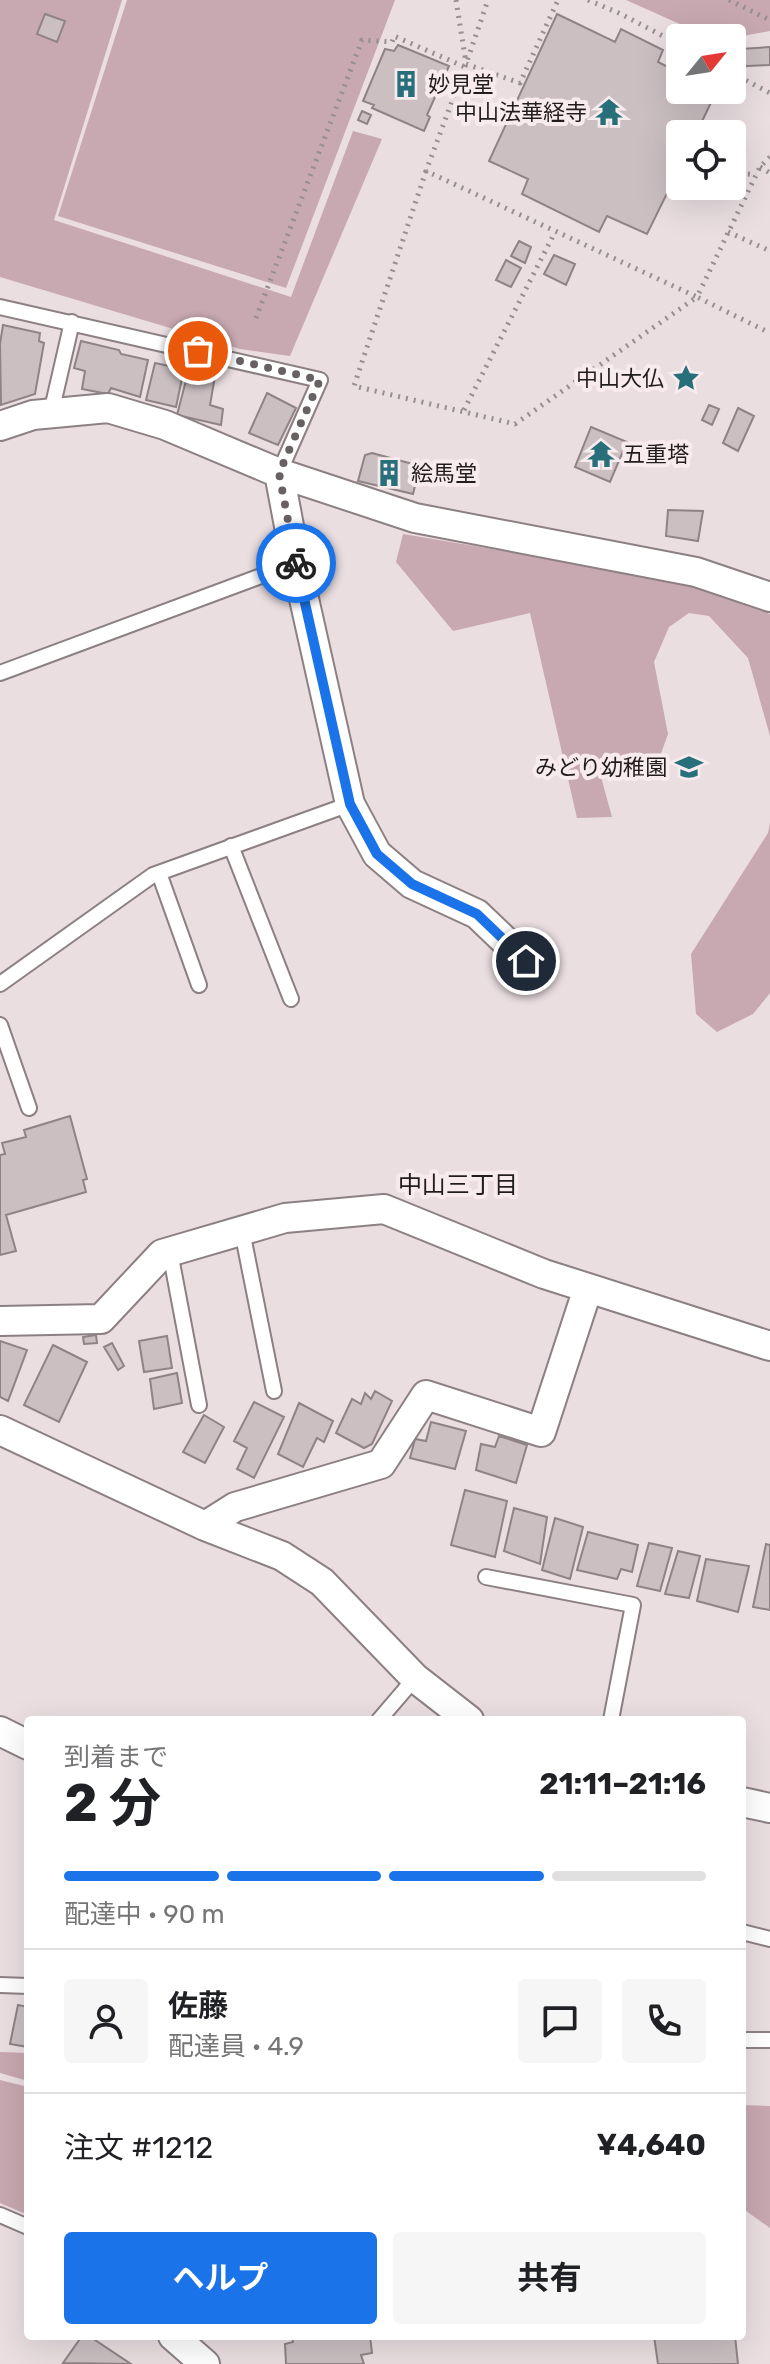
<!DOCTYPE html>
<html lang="ja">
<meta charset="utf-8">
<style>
:root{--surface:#fff;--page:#f6f6f6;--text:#202124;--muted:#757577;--line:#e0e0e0;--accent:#1a73e8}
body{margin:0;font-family:Rubik,"Noto Sans JP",sans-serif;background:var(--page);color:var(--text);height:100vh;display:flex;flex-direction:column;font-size:30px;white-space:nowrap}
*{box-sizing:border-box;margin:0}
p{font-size:26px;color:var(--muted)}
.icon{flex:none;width:44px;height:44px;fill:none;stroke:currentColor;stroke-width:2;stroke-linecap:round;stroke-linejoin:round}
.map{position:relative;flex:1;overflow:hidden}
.sheet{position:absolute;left:24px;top:1716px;width:722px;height:624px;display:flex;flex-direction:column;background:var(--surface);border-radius:8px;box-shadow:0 8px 32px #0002}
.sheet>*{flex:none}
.needle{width:52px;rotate:60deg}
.fabs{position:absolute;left:666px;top:24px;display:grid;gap:16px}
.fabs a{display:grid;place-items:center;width:80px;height:80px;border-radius:8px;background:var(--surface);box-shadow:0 8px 32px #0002;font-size:40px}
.pin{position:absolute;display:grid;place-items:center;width:68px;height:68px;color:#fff;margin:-34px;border:4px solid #fff;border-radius:50%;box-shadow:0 2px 8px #0007}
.courier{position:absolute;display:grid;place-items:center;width:80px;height:80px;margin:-40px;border:6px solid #1a73e8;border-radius:50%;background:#fff;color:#222;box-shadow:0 2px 10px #0007}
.headline em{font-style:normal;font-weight:700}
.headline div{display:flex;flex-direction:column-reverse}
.headline{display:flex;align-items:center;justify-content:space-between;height:136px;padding:0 40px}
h1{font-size:52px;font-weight:700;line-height:60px}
.bar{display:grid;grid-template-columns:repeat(4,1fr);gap:12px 8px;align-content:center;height:96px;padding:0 40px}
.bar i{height:10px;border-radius:6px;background:var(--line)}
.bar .selected{background:var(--accent)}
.bar p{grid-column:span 4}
.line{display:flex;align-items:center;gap:20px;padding:0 40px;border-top:2px solid var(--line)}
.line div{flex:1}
.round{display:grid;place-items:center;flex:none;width:84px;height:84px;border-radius:8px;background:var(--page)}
.primary-button{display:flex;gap:16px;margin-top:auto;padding:16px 40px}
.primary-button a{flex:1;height:92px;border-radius:8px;background:var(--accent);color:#fff;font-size:32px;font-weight:700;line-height:92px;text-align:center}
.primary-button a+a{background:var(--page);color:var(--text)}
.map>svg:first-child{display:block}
.green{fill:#c8a8b1}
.building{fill:#cbbfc2;stroke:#8f8386;stroke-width:2}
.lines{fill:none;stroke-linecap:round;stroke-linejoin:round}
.lane-casing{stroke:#8c8083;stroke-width:18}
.street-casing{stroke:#8c8083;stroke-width:32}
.path{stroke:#968e90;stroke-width:5;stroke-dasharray:2 6;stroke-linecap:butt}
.lane{stroke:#fff;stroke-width:14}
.street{stroke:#fff;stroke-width:28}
.done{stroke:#676162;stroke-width:8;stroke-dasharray:0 14.4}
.route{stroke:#1a73e8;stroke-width:10}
.labels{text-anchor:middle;stroke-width:8;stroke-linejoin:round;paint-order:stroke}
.poi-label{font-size:22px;fill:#211d1e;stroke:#f8ebee;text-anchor:start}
.neighbourhood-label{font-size:24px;fill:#211d1e;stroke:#f8ebee}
</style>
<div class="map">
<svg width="770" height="2364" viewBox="0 0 770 2364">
<rect width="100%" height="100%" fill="#eadee1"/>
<!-- green -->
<path class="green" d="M0 0H122L54 220 291 297 353 131 382 139 290 356 240 349 0 277Z
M127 0H395L286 288 58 216Z
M626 0H770V31L732 38H711Z
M403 534 693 583 770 614V736L748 658 709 616 689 613 669 627 654 662 668 734 658 762 601 777 612 817 577 818 530 613 453 631 396 562Z
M770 823V993L753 1014 717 1032 696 1014 691 954 768 833Z
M0 2052 28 2053V2081L0 2073Z
M0 2080 28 2087V2215L0 2203Z
M742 2105 770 2106V2228L742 2208Z"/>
<!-- building -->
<path class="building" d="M45 14 65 21 57 42 37 34Z
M557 14 615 42 621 29 663 50 658 62 680 73V90H717L696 134H680V167L647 234 607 216 599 232 522 194 528 179 489 161Z
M398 45 449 66 427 115 430 117 424 131 372 108 374 105 363 101 385 49 394 51Z
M770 47V65L747 66 732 75V54L740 49Z
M362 111 371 115 367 124 358 120Z
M519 241 531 247 525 263 511 256Z
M554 255 575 264 566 285 544 274Z
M506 260 521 268 511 287 496 280Z
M3 325 40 333 39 341 44 343 35 394 1 405 0 344Z
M81 341 119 350 121 354 148 360 140 397 111 388 108 394 82 389 85 371 74 368Z
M155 363 184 369 176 407 146 400Z
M189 369 215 376 210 405 223 409 221 425 177 415Z
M267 393 296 408 278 445 249 433Z
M709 405 719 409 712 425 702 420Z
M738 408 754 416 738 451 723 443Z
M591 427 627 442 610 482 575 467Z
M372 453 420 466 413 494 358 481 365 455Z
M668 510 703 511 698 541 666 536Z
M70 1116 87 1179 83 1180 86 1192 6 1215 16 1251 0 1255V1155L5 1154 2 1143 26 1137 24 1130Z
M96 1335 97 1343 84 1344 83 1337Z
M167 1336 172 1368 144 1372 139 1341Z
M0 1341 27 1350 8 1401 0 1397Z
M112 1343 124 1366 118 1370 104 1347Z
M53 1345 87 1362 59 1422 24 1405Z
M177 1373 182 1403 154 1409 150 1379Z
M375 1391 392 1401 372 1444 364 1448 336 1433 352 1399 361 1404 365 1393 371 1399Z
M254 1402 284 1417 254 1478 237 1469 247 1448 234 1441Z
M299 1403 333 1421 324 1442 317 1438 303 1467 278 1454Z
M204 1415 224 1427 205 1463 183 1452Z
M431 1422 466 1431 455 1469 410 1458 415 1439 426 1441Z
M499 1436 527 1445 516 1483 476 1470 481 1444 495 1447Z
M465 1490 507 1501 495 1557 451 1545Z
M514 1508 547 1517 540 1564 504 1551Z
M555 1518 583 1527 570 1579 542 1570Z
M588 1532 638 1545 632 1572 621 1569 617 1579 577 1570Z
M649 1543 672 1548 660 1591 637 1586Z
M766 1544 770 1545V1610L753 1607Z
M678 1551 700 1556 689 1598 665 1594Z
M706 1559 749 1566 738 1612 697 1601Z
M18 2005 28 2007V2047L10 2044Z
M82 2336H89L131 2364 63 2363Z
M292 2336H370L372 2353 361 2355 364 2364H286L285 2344 293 2342Z
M654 2336H735L738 2364H658Z"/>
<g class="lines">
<!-- lane casing -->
<g class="lane-casing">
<path id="lane" d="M0 307 320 380 279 473
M51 413 72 322
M0 673 296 563
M231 846 291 999
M159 873 199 985
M0 984 153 875 350 804
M0 1025 29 1108
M242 1231 274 1391
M170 1252 199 1405
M486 1577 633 1605 611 1720
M379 1720 415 1678
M742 1932 770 1939
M0 1985 28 1986
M742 2040H770
M0 2215 28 2227"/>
</g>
<!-- street casing -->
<g class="street-casing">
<path id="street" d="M0 426 33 415 108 408 165 425 279 473 415 518 696 572 770 597
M279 473 296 563 350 804 377 854 412 884 477 914 526 961
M0 1321 101 1319 162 1254 285 1218 384 1209 544 1274 770 1346
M0 1430 205 1526 282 1556 322 1582 415 1678 469 1720
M205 1526 235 1507 381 1464 426 1395 541 1432 588 1288
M0 1731 28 1745
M742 1802 770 1808
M173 2336 205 2364"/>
</g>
<!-- path -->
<path class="path" d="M456 0 466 63
M588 0 621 14 680 45
M729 0 770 20
M466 64 520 83 558 0
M732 73 770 93
M770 157 760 167 756 175 697 297 770 333
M760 167 770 173
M426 171 354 386 515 424 697 297 426 171 466 64 488 0
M732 172 756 175
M728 232 770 251
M256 318 362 40 392 42 394 36 465 67
M464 410 555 232"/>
<!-- lane -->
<use href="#lane" class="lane"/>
<!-- street -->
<use href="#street" class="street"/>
</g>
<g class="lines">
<!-- done -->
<path class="done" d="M198 351 320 380 279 473 296 563"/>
<!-- route -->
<path class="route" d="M296 563 350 804 377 854 412 884 477 914 526 961"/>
</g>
<!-- icons -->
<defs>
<g id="building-bare" transform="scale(2.16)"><path d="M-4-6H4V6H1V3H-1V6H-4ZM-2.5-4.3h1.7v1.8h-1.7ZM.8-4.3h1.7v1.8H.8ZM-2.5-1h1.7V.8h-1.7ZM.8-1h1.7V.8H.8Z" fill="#276f7b" stroke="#f8ebee" stroke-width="2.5" paint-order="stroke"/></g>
<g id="temple-bare" transform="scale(2.16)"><path d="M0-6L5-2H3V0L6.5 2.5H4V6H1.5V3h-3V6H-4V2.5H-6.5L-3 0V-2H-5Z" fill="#276f7b" stroke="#f8ebee" stroke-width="2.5" paint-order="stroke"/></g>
<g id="sight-bare" transform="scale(2.16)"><path d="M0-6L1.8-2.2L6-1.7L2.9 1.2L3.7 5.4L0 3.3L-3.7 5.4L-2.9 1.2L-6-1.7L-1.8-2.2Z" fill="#276f7b" stroke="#f8ebee" stroke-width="2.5" paint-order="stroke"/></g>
<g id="school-bare" transform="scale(2.16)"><path d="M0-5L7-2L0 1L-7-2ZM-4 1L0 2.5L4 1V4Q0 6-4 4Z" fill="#276f7b" stroke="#f8ebee" stroke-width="2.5" paint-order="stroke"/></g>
</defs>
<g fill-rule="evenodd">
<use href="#building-bare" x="406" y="84"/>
<use href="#temple-bare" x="609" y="112"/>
<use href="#sight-bare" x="686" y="378"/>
<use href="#temple-bare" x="601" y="454"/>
<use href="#building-bare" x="389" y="473"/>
<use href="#school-bare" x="689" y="767"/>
</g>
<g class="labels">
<!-- poi labels -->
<g class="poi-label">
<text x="428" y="92">妙見堂</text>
<text x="587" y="120" text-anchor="end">中山法華経寺</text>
<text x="664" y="386" text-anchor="end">中山大仏</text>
<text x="623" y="462">五重塔</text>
<text x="411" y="481">絵馬堂</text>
<text x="667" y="775" text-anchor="end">みどり幼稚園</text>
</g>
<!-- neighbourhood labels -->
<g class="neighbourhood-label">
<text x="458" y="1193">中山三丁目</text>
</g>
</g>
</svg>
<div class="fabs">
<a><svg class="needle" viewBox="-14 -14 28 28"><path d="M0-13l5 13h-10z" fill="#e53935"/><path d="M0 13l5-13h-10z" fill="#757577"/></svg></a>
<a><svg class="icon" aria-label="locate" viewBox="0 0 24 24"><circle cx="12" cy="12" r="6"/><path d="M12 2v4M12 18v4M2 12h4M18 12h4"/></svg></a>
</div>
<div class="pin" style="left:198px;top:351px;background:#ea580c"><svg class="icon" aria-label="bag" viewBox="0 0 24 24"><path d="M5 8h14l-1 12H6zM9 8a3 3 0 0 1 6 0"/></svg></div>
<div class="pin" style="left:526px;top:961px;background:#1f2937"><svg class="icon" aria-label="home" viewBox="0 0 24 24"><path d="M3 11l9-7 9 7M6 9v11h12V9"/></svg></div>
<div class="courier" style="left:296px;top:563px"><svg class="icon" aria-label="bike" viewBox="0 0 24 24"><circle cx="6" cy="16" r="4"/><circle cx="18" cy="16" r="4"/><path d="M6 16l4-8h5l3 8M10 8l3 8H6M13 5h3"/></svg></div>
<section class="sheet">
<div class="headline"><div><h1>2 分</h1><p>到着まで</p></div><em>21:11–21:16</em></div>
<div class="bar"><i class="selected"></i><i class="selected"></i><i class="selected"></i><i></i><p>配達中 · 90 m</p></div>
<div class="line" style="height:144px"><a class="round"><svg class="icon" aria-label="person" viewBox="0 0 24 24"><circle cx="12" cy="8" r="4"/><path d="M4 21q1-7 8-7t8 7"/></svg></a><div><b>佐藤</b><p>配達員 · 4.9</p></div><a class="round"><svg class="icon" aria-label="chat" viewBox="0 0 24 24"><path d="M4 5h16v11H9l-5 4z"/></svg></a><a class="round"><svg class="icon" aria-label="phone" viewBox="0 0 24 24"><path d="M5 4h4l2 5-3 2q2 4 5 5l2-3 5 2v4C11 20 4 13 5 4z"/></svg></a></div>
<div class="line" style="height:104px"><div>注文 #1212</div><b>¥4,640</b></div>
<div class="primary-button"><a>ヘルプ</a><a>共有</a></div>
</section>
</div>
